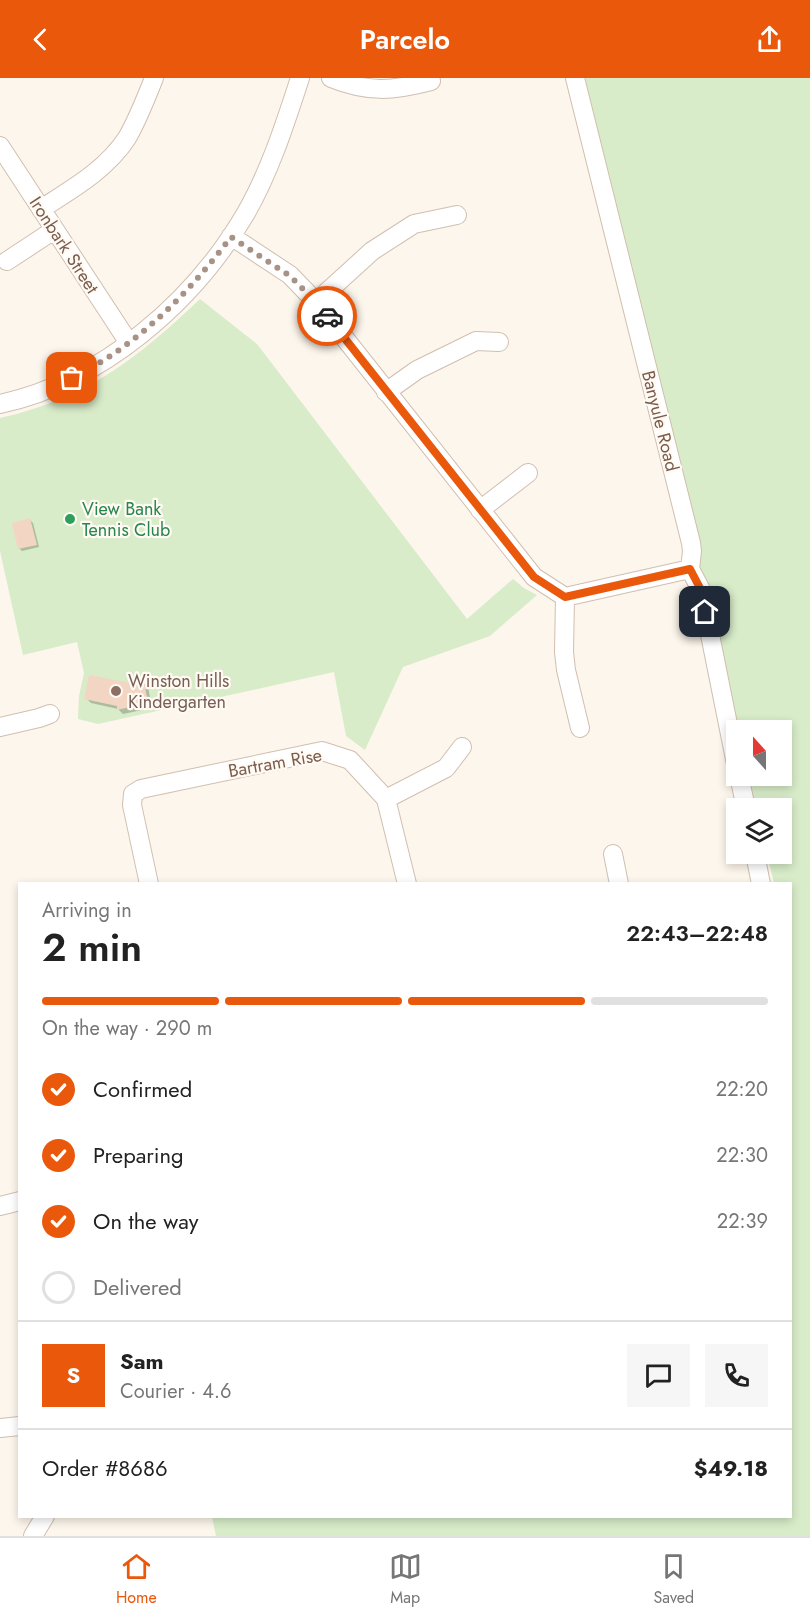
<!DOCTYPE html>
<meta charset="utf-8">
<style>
:root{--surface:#fff;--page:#f6f6f6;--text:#222;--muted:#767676;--line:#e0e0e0;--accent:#ea580c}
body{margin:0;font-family:Jost,sans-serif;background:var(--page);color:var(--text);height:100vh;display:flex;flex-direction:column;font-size:22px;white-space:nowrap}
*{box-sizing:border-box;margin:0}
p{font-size:20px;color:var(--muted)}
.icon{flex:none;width:33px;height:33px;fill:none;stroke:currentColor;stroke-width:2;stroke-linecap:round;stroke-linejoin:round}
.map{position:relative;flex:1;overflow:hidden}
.drawer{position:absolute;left:18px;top:804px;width:774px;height:636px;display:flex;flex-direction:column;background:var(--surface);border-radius:0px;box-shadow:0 3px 9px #0003}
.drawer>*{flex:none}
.needle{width:39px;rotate:339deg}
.buttons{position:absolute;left:726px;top:642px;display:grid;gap:12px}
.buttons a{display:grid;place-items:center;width:66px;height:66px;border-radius:0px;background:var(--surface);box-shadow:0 3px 9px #0003;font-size:30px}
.pin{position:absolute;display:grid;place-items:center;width:51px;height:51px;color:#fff;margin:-26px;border-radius:12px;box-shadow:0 3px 9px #0006}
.courier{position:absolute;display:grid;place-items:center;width:60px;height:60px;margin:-30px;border:4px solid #ea580c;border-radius:50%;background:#fff;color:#222;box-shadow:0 2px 8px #0007}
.headline em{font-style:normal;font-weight:600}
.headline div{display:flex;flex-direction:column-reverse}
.headline{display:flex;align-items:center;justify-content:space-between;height:102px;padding:0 24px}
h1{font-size:39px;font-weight:600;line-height:45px}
.bar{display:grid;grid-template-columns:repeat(4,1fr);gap:9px 6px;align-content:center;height:72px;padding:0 24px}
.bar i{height:8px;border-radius:4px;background:var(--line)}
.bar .selected{background:var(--accent)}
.bar p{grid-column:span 4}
.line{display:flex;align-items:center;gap:15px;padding:0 24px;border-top:2px solid var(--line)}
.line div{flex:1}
.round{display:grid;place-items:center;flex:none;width:63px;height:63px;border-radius:0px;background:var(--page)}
ol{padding:0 24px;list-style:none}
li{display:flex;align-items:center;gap:18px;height:66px}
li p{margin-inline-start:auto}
li .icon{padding:6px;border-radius:50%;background:var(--accent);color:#fff;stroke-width:4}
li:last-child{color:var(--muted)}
li i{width:33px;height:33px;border:3px solid var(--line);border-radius:50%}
header{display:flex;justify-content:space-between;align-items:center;height:78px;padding:0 24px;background:var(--accent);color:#fff;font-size:27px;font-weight:600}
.menu{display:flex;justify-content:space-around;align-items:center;height:84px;border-top:2px solid var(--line);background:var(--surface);font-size:16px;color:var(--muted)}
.menu a{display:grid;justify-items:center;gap:3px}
.menu .selected{color:var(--accent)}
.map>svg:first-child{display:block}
.green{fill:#d8ecc9}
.shadow{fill:#0003}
.building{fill:#f3d5c3}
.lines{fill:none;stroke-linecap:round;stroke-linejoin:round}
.minor-casing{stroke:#d1beb0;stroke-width:20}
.minor{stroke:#fff;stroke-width:18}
.done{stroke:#a89285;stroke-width:6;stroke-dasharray:0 10.8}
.route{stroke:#ea580c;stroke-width:8}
.leisure-dot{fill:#2e9e5b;stroke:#fffaf3;stroke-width:2}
.education-dot{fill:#8d6e63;stroke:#fffaf3;stroke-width:2}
.labels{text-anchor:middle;stroke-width:4.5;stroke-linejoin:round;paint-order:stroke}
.street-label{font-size:18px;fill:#7a5c4d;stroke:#fffaf3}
.leisure-label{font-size:18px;fill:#27864d;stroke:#fffaf3;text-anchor:start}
.education-label{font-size:18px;fill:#785e54;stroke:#fffaf3;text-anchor:start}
</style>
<header><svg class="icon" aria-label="back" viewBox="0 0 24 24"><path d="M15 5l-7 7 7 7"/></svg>Parcelo<svg class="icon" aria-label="share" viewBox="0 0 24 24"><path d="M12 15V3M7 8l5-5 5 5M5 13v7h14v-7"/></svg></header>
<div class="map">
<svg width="810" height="1458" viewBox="0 0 810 1458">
<rect width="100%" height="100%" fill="#fdf6ec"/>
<!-- green -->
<path class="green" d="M585 0H810V1458H216L212 1439 790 1438V806L774 805 767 776H782V730H756L748 698H782V652H738Z
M200 221 257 266 467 541 513 501 524 510 537 517 490 558 403 589 365 672 346 658 334 594 98 646 78 641 79 618 84 595 77 564 23 577 0 473V340C86 321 138 280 200 221Z"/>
<!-- shadow -->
<path class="shadow" d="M30 442 33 445 39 469 22 473 19 470Z
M143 604 148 609 152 630 123 636 118 631 91 625 86 620Z"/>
<!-- building -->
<path class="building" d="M30 440 37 467 18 471 12 445Z
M89 597 131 605 144 603 148 625 117 632V628L84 621Z"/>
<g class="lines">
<!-- minor casing -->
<g class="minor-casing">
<path id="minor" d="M331 0C368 15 393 13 431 3
M575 0 691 465 692 473 690 491 701 512 736 686
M0 68 129 265
M41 131C72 111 106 92 127 60 138 41 146 20 154 0
M231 158 290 197 316 224 534 499 565 519 690 491
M7 183 54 152
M316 224 372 173 414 146 457 137
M386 314 417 292 476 263 499 264
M0 326C102 304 194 224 246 135 270 93 285 46 300 0
M480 432 528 395
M565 519 564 574 566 592 580 650
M0 649 39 640 50 636
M739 698 746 730
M386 721 446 690 462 669
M613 776 619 806
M755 776 761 806
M149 806 132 727 133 716 141 711 322 673 350 682 386 721 407 806
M0 1128 20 1123
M0 1350 20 1348
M33 1458 45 1438"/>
</g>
<!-- minor -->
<use href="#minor" class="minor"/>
</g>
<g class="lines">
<!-- done -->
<path class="done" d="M72 300C137 268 188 216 231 159L290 198 316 224 327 238"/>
<!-- route -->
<path class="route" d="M327 238 534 499 565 519 690 491 701 512 705 534"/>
</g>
<!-- markers -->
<circle class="leisure-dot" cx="70" cy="441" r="6"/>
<circle class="education-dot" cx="116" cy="613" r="6"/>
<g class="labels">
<!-- street labels -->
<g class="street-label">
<text transform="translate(64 167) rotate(57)" y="6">Ironbark Street</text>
<text transform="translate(660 343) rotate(76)" y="6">Banyule Road</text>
<text transform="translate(275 685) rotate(-10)" y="6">Bartram Rise</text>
</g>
<!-- leisure labels -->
<g class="leisure-label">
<text x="82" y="437">View Bank<tspan x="82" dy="21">Tennis Club</tspan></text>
</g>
<!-- education labels -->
<g class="education-label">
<text x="128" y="609">Winston Hills<tspan x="128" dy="21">Kindergarten</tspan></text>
</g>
</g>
</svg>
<div class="buttons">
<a><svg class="needle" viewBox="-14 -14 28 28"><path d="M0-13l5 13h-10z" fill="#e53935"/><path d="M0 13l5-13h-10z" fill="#767676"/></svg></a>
<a><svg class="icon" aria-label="layers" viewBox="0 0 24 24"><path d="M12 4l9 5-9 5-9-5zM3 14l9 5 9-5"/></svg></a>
</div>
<div class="pin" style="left:72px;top:300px;background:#ea580c"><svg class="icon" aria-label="bag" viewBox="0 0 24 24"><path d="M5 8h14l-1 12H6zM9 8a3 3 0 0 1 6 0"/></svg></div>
<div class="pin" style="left:705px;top:534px;background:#1f2937"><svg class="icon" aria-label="home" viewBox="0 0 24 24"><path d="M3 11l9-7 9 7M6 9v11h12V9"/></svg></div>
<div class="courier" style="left:327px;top:238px"><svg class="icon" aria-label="car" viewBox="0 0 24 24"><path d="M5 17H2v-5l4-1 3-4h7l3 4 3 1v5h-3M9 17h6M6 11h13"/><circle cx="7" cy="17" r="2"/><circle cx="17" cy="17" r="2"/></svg></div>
<section class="drawer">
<div class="headline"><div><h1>2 min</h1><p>Arriving in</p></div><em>22:43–22:48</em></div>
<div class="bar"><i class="selected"></i><i class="selected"></i><i class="selected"></i><i></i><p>On the way · 290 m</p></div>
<ol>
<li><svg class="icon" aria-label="check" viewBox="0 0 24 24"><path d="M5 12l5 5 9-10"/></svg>Confirmed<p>22:20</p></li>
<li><svg class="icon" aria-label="check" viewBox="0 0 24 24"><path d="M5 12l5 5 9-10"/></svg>Preparing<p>22:30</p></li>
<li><svg class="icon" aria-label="check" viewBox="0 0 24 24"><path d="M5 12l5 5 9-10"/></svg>On the way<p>22:39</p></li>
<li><i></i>Delivered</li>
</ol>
<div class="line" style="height:108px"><b class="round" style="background:var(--accent);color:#fff">S</b><div><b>Sam</b><p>Courier · 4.6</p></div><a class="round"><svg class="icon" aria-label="chat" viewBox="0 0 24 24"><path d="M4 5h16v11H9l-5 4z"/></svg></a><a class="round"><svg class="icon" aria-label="phone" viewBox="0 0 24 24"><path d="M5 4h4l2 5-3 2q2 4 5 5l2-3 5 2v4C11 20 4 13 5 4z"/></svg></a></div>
<div class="line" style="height:78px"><div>Order #8686</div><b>$49.18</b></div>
</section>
</div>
<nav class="menu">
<a class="selected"><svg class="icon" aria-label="home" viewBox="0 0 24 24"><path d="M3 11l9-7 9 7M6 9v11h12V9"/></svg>Home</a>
<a><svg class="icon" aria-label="map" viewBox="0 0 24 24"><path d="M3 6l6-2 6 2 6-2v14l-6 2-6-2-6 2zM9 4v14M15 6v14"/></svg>Map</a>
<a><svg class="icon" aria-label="saved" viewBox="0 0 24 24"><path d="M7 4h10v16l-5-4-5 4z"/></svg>Saved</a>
</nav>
